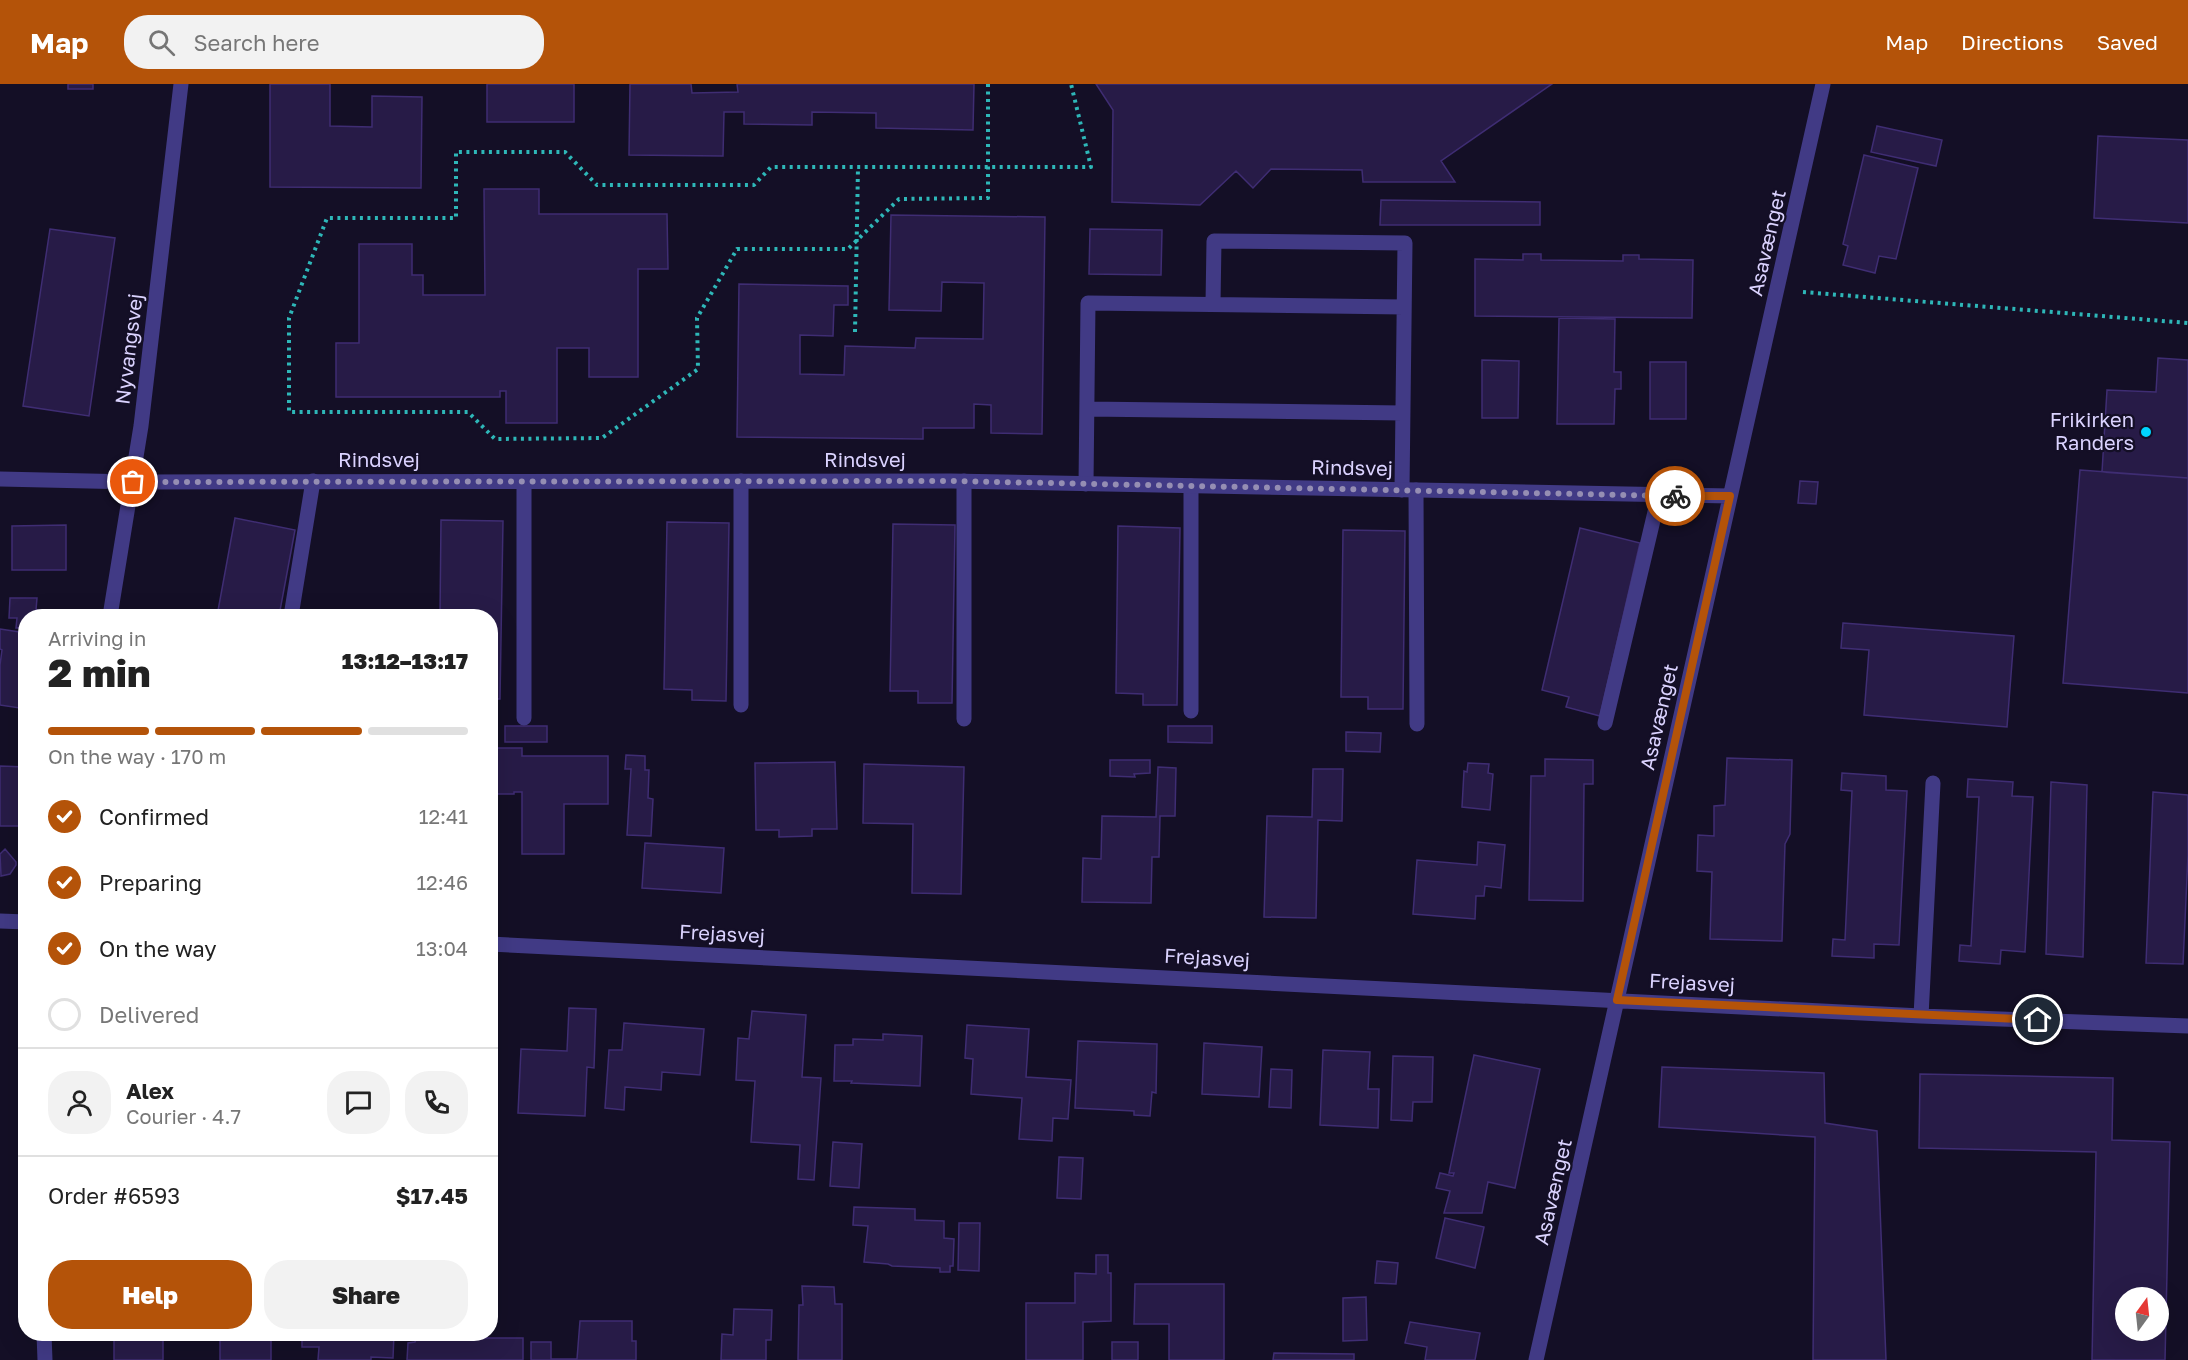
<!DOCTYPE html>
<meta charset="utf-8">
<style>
:root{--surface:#fff;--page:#f2f2f2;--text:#222;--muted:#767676;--line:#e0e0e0;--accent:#b45309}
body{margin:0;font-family:"Golos Text",sans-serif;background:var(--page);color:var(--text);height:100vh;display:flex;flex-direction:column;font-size:22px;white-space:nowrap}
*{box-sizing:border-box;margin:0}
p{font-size:20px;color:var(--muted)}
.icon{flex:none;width:33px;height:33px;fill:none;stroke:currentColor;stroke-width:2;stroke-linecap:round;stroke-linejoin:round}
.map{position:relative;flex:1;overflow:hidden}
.sheet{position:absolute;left:18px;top:525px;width:480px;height:732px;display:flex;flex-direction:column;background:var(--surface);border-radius:24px;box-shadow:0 6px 24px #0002}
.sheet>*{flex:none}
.needle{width:39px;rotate:15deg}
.buttons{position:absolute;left:2115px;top:1203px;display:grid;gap:12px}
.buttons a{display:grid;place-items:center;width:54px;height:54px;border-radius:50%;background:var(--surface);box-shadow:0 6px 24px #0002;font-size:30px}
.pin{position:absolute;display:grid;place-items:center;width:51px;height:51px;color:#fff;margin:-26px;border:3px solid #fff;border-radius:50%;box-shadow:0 2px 6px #0007}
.courier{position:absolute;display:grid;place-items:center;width:60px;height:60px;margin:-30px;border:4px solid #b45309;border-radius:50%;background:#fff;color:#222;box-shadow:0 2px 8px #0007}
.head em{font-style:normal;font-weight:800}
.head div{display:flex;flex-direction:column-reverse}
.head{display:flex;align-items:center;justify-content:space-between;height:102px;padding:0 30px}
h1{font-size:39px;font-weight:800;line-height:45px}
.bar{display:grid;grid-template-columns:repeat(4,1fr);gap:9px 6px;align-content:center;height:72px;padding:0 30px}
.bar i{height:8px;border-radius:4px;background:var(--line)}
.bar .on{background:var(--accent)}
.bar p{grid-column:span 4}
.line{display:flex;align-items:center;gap:15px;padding:0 30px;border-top:2px solid var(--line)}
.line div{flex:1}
.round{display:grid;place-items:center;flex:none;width:63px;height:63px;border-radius:24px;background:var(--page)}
ol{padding:0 30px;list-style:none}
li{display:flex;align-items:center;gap:18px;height:66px}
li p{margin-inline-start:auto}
li .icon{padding:6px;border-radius:50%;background:var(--accent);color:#fff;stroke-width:4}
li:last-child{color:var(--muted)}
li i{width:33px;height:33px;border:3px solid var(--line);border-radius:50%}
.cta{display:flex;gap:12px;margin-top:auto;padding:12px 30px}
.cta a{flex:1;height:69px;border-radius:24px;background:var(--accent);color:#fff;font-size:24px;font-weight:800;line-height:69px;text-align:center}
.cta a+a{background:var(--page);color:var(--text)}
header{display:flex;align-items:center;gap:36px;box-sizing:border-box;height:84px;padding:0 30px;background:var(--accent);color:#fff}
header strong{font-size:28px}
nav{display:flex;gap:33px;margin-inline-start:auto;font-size:21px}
.search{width:420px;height:54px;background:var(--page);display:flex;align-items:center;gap:15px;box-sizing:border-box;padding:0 21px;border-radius:24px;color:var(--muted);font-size:22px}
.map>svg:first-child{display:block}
.building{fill:#271b47;stroke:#3f2d73;stroke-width:1.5;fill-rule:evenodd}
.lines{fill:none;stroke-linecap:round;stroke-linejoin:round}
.path{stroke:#2eb7b8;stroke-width:4;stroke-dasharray:3 4.5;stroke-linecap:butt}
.service{stroke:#413a85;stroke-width:15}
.minor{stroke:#413a85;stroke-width:15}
.done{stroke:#958eb3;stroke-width:6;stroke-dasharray:0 10.8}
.route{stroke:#b45309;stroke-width:8}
.poi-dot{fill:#00d4fe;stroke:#140f26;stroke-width:2}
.labels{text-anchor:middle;stroke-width:4.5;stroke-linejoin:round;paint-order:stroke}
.street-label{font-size:20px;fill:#dbd3ff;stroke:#140f26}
.poi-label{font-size:20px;fill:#dbd3ff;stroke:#140f26;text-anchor:end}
</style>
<header>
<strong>Map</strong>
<div class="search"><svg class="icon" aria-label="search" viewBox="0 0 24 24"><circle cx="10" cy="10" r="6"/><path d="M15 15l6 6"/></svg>Search here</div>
<nav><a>Map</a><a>Directions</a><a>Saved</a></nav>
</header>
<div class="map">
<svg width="2188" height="1276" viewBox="0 0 2188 1276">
<rect width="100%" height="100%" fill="#140f26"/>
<!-- building -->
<path class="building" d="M68 0H93V5H68Z
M270 0H330V42L372 43V12L422 13 421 104 270 103Z
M487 0H574V38H487Z
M630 0H691L692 9 738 8 737 0H974L973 46 876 44V29L812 28V41L744 40V28H724L723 72 629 71Z
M1096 0H1552L1441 77 1455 98H1363L1362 86 1271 85 1253 104 1236 87 1200 121 1112 118 1113 26Z
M1877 42 1942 56 1936 82 1871 68Z
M2098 52 2188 56V139L2094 134Z
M1864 71 1918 84 1896 175 1879 172 1875 189 1843 181 1848 162 1843 160Z
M484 105H539V130H667L668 185H638V293H589V264H557V339H506V307H500V313H336V259H359V160H412V191H423V211H485Z
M1381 116 1540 118V141H1380Z
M891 131 1045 133 1042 350 991 349V321L974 320V344H923V355L737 353 739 200 848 202V221H834L833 252 800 251V290L844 291 845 262 915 264 916 254 983 255 984 199 942 198 941 227 889 226Z
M50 145 115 154 89 332 23 322Z
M1090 145 1162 146 1161 191 1089 190Z
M1523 170H1541V176L1623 177V171H1639V175L1693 176 1692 234 1475 232V175L1523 176Z
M1559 234 1615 235 1614 288H1621V305H1615L1614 340H1557Z
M2158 274 2188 276V394L2102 388 2107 306 2156 308Z
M1482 276 1519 277 1518 334H1482Z
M1650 278H1686V335H1650Z
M2080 386 2188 394V609L2063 599Z
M1800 397 1818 398 1816 420 1798 419Z
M235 434 295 446 279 532H217Z
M441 436 503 437 500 615H490V532H440Z
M667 438 729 439 726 617 692 616V606L664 605Z
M893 440 955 441 952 619H918V607H890Z
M66 441V486H12V442Z
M1118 442 1180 444 1177 621H1143V610L1116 609Z
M1580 444 1640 459 1600 632 1566 623 1569 613 1542 606Z
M1343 446 1405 447 1403 625H1368V613H1341Z
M10 514H37L36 526H50V532H26V544H16L17 534H9Z
M1843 539 2014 552 2007 643 1864 631 1869 566 1841 564Z
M0 545 26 549V625L0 621V581L2 566 0 565Z
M505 642H547V658H505Z
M1168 642H1212V659L1168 658Z
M1346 648 1381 649 1380 668 1346 667Z
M490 664H522V672H608V720H564V770H522V708H514V710H490Z
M626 671 645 672V686H649L648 714 653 715 651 752 627 751 631 685H625Z
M1727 674 1792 676 1790 750 1785 760 1782 857 1710 855 1712 788 1697 787 1698 751 1714 752V722L1725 721Z
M1545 675 1593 676V700H1584L1583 817 1529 816 1531 692H1545Z
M1110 676H1150V689L1134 690 1135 693 1110 692Z
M835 678 837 745H812V752L779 753V746H756L755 679Z
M1468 679 1489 680 1488 689 1493 690 1490 726 1462 723 1464 687 1467 688Z
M864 680 964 683 961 810 912 809 913 740 863 739Z
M0 682 26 683 25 733 20 732V742H0Z
M1158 683 1176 684 1175 732H1160L1159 773H1152L1151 819 1082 818 1083 774 1101 775 1102 732 1156 733Z
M1313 685H1343L1342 737 1318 736 1316 834 1264 833 1267 732 1312 733Z
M1842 689 1886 692V706L1907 707 1899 861 1874 860V874L1832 872 1833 855 1845 856 1852 707 1841 706Z
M1968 695 2013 698 2012 712 2033 713 2025 868 2001 866 2000 880 1959 877 1960 861 1971 862 1979 713H1967Z
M2051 698 2087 701 2083 873 2046 870Z
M2153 708 2188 711V771L2183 880 2146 879Z
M1478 758 1505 761 1501 804 1485 802 1484 812H1476L1475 835 1413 830 1417 776 1477 781Z
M645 759 724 764 721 809 642 804Z
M5 765 16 778V781L10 790 1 792 0 770Z
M569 924 596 925 594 984 587 983 585 1032 518 1029 521 965 567 967Z
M752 927 806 931 802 993 821 994 814 1096 798 1095 800 1061 751 1058 755 997 736 996 738 954 749 955Z
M624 939 704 945 700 991 662 988 661 1006 625 1003 624 1026 605 1024 609 966H622Z
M967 941 1029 945 1026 993 1071 996 1068 1035 1053 1034 1052 1057 1019 1055 1022 1014 971 1010 973 975 965 974Z
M883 950 922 952 920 1002 851 999 852 997H834L835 961H853V955L883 956Z
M1078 957 1157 960 1156 1009 1152 1008 1150 1032 1134 1031V1027L1075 1024Z
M1204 959 1262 963 1259 1013 1202 1010Z
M1323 966 1370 968 1368 1005H1379L1378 1044 1320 1041Z
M1474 971 1540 985 1515 1104 1488 1098 1482 1129H1444L1450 1107 1436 1104 1440 1089 1453 1092 1454 1089H1449Z
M1393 972 1433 973 1432 1018H1413L1412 1037 1391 1036Z
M1662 983 1824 989 1825 1039 1877 1047 1886 1276H1813L1815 1053 1659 1043Z
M1271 985 1292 986 1291 1024 1269 1023Z
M1920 990 2113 994 2112 1056 2170 1058 2165 1276H2092L2096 1068 1919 1064ZM2126 1214H2158V1246H2126Z
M833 1058 862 1060 859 1104 830 1102Z
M1059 1073 1083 1074 1081 1115 1057 1114Z
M854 1123 915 1125V1136L944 1137V1154L954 1155 953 1182H950V1188H940V1184L892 1182 888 1180 864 1178 868 1142 853 1141Z
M1445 1134 1484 1143 1475 1184 1436 1174Z
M959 1139H980L979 1187 958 1186Z
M1096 1171H1108V1189H1111V1237L1083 1238V1276H1026V1219H1075V1189L1096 1190Z
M1377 1177 1398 1179 1396 1200 1375 1199Z
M1135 1200H1224V1276H1169V1240H1134Z
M802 1202 834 1203 835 1220H842V1276H798L799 1221H803Z
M1366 1213 1367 1256 1343 1257V1214Z
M734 1225 772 1226 771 1256H766V1276H721L722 1250 733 1251Z
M580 1237H632V1257H636V1276H531V1258H551V1275H577Z
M1410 1238 1480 1249 1475 1276H1425L1427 1263 1405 1259Z
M114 1250H163V1276H114Z
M220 1250H271V1276H220Z
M302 1250H394L393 1274 371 1273V1276H318L319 1263H302Z
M416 1254H523V1276H407L408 1259 415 1258Z
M1112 1258H1138V1276H1112Z
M1274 1269 1354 1270V1276H1273Z"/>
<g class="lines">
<!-- path -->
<path class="path" d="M988 0V114L899 115 848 165H737L697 234 698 285 602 354 495 355 468 328H289V234L327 134H456V68H565L597 101H754L771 83H1091L1071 0
M1803 208 2188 239
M855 248 858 83"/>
<!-- service -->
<path class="service" d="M1213 220 1214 157 1405 159 1402 406
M1087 325 1403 329
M741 397V621
M964 397V635
M524 398V634
M1086 400 1088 219 1404 223
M1191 402V627
M1416 406 1417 640
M291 532 313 397
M1605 639 1659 411"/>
<!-- minor -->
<path class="minor" d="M0 395 133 398 951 397 1730 412
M110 532 141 342 181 0
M0 837 26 838
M490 860 1921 932 2188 942
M1921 932 1933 699
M44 1250 45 1276
M1536 1276 1823 0"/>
</g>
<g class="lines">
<!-- done -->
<path class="done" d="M133 398 951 397 1675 412"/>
<!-- route -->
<path class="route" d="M1675 412H1730L1617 916 2038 936"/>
</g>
<!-- markers -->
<circle class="poi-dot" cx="2146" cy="348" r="6"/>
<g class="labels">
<!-- street labels -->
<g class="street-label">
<text transform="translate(1767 159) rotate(-77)" y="7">Asavænget</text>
<text transform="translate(129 265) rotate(-83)" y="7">Nyvangsvej</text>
<text x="379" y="383">Rindsvej</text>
<text x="865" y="383">Rindsvej</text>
<text transform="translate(1352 384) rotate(1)" y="7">Rindsvej</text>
<text transform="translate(1659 633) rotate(-77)" y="7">Asavænget</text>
<text transform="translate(722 850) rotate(3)" y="7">Frejasvej</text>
<text transform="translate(1207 874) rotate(3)" y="7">Frejasvej</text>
<text transform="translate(1692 899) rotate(3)" y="7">Frejasvej</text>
<text transform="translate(1553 1108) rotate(-77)" y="7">Asavænget</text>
</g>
<!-- poi labels -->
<g class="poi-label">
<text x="2134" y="343">Frikirken<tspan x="2134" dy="23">Randers</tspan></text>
</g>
</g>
</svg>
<div class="buttons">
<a><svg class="needle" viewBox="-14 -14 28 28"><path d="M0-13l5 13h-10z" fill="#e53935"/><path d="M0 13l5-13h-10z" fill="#767676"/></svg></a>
</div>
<div class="pin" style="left:133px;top:398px;background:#ea580c"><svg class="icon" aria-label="bag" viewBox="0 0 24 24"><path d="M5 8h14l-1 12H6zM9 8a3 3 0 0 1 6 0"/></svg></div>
<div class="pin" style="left:2038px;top:936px;background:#1f2937"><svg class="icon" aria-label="home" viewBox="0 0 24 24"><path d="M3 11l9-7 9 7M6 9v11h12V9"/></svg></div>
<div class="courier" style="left:1675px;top:412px"><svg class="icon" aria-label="bike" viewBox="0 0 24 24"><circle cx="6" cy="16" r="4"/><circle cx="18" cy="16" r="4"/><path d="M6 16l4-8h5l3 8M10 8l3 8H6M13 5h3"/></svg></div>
<section class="sheet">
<div class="head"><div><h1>2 min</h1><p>Arriving in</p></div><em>13:12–13:17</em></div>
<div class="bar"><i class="on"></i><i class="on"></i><i class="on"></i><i></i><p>On the way · 170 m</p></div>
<ol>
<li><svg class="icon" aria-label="check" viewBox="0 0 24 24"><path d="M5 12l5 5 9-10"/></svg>Confirmed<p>12:41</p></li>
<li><svg class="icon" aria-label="check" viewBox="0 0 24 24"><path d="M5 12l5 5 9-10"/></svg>Preparing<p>12:46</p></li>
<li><svg class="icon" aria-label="check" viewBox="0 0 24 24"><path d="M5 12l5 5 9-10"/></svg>On the way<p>13:04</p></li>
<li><i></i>Delivered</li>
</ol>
<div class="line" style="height:108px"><a class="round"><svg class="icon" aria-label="person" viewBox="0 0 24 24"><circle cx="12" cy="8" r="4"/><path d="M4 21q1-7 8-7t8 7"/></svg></a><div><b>Alex</b><p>Courier · 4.7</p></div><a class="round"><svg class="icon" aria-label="chat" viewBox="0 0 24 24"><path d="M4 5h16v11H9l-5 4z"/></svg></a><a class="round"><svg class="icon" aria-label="phone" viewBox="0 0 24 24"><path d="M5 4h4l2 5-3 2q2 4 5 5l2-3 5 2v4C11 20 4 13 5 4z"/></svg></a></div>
<div class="line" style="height:78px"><div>Order #6593</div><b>$17.45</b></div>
<div class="cta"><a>Help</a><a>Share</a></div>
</section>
</div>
